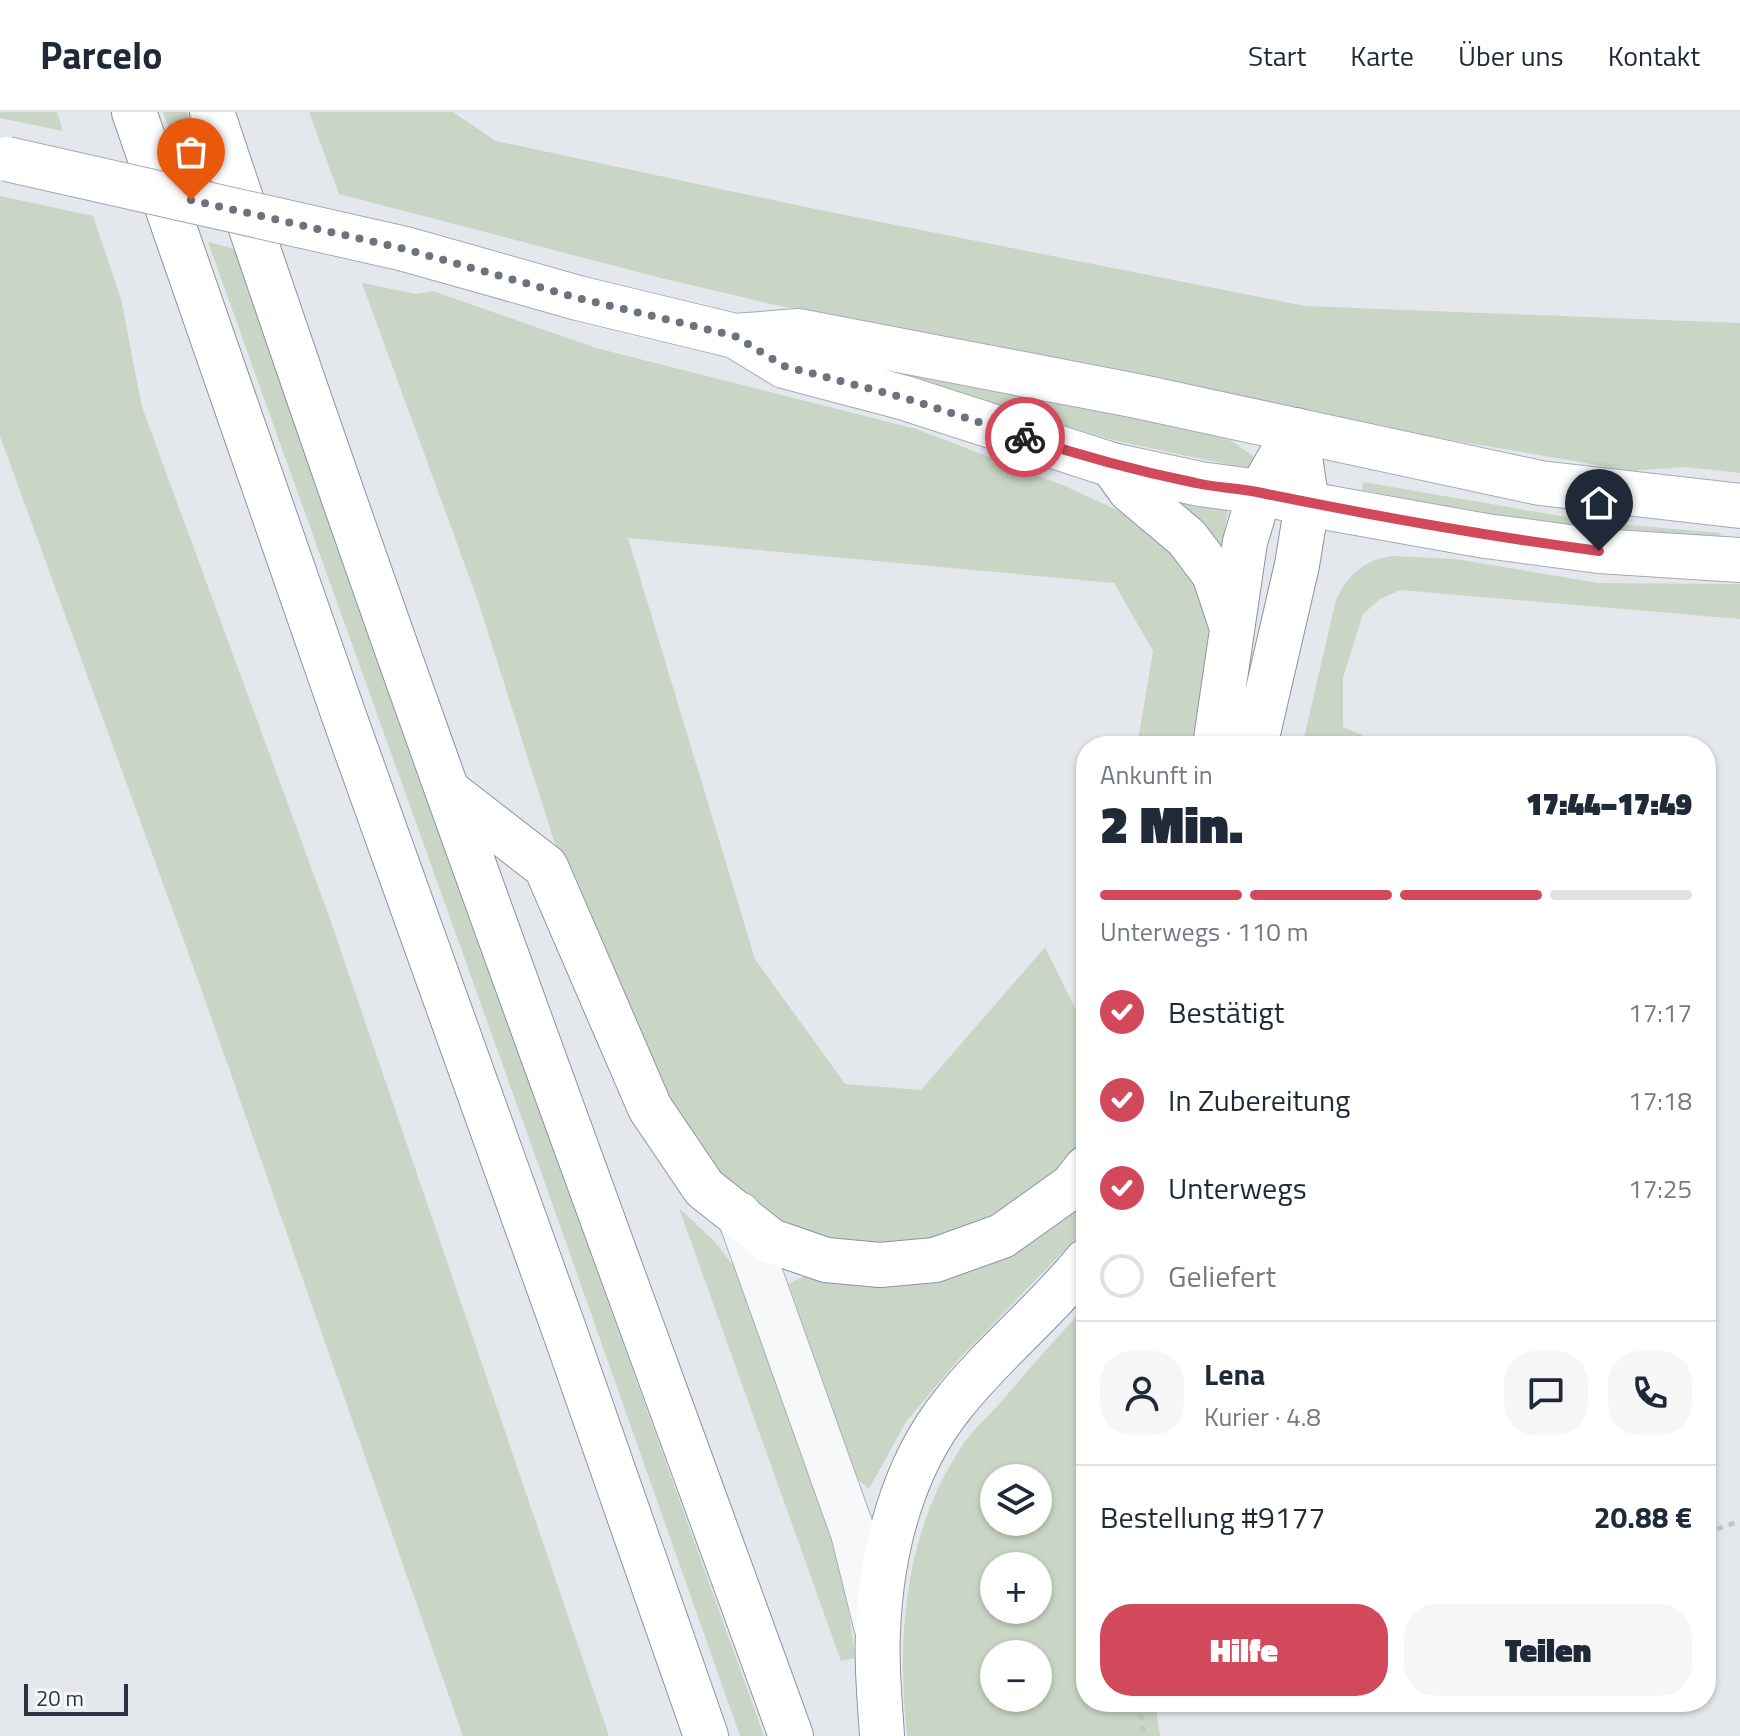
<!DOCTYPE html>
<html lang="de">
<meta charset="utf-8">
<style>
:root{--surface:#fff;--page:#f6f6f7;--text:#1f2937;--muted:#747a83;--line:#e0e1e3;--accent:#d1495b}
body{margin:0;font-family:"Titillium Web",sans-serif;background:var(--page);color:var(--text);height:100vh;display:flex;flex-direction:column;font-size:30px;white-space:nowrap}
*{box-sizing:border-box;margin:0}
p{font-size:26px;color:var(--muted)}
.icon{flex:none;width:44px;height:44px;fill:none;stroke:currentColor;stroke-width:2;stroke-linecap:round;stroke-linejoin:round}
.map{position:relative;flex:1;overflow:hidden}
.drawer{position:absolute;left:1076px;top:624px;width:640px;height:976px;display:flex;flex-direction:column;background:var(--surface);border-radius:32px;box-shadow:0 2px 6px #0004}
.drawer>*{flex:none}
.tools{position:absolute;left:980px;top:1352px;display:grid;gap:16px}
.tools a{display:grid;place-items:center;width:72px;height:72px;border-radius:50%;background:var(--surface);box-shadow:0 2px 6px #0004;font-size:40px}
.scale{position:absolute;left:24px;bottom:20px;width:104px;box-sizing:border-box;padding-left:8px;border:4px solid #2b3445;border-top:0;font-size:22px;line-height:28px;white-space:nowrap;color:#2b3445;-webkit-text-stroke:6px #f4f6f9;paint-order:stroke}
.pin{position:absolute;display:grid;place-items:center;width:68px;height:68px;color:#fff;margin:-82px -34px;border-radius:50% 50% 50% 0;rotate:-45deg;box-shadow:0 0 8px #0007}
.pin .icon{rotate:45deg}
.courier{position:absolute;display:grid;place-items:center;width:80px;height:80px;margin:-40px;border:6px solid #d1495b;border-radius:50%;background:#fff;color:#222;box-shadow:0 2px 10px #0007}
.overview em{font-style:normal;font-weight:800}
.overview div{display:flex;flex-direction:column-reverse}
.overview{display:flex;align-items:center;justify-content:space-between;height:136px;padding:0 24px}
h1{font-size:52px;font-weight:800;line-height:60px}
.bar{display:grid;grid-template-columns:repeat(4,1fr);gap:12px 8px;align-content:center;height:96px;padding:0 24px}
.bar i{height:10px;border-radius:6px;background:var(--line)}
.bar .on{background:var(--accent)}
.bar p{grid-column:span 4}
.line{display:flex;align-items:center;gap:20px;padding:0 24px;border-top:2px solid var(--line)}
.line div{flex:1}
.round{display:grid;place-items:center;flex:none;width:84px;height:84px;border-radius:32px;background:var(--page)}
ol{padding:0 24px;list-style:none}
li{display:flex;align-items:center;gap:24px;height:88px}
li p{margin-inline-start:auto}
li .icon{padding:8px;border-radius:50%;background:var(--accent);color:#fff;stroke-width:4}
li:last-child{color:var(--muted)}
li i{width:44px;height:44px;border:4px solid var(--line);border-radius:50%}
.cta{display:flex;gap:16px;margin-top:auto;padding:16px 24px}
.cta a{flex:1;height:92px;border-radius:32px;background:var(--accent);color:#fff;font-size:32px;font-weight:800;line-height:92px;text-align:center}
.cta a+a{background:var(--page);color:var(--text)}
header{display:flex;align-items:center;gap:48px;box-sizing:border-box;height:112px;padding:0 40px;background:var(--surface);border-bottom:2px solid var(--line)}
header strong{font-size:38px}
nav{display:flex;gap:44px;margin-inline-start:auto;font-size:28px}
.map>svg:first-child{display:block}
.green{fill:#c9d6c5;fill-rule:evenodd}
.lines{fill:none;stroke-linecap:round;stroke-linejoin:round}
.minor-casing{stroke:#a9aeb7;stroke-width:46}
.major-casing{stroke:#a3abb8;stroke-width:46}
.highway-casing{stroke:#8b94a3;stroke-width:46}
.path{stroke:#c2c5cb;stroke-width:5;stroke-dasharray:6 6;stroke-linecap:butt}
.minor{stroke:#f7f8fa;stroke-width:44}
.major{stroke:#fff;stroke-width:44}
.highway{stroke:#fff;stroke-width:44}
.major-bridge-casing{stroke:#a3abb8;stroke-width:46;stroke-linecap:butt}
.major-bridge{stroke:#fff;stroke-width:44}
.done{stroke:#6c737f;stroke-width:8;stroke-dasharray:0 14.4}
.route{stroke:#d1495b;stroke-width:10}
</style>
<header>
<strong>Parcelo</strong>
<nav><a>Start</a><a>Karte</a><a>Über uns</a><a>Kontakt</a></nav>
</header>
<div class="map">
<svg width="1740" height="1624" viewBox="0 0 1740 1624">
<rect width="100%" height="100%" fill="#e4e7ec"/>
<!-- green -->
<path class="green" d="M0 0H57L63 19 0 6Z
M163 0H187L206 57 181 51Z
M309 0H453L496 29 815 97 1305 194 1740 211V361L1685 355 1632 359 1399 319 1253 286 1036 242 968 238 661 166 339 82Z
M0 84 93 104 121 187 142 295 329 804 609 1624H463L192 851 0 324Z
M208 130 239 138 500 879 563 1064 764 1624H740L545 1071Z
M362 171 416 182 433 179 596 236 916 317 1065 374 1130 404 1181 444 1209 494 1216 528 1202 634H1137L1153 539 1114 471 628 426 755 847 845 972 921 978 1045 835 1086 919V1030L1064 1059 1008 1101 929 1131 859 1136 795 1119 736 1080 679 1011 588 836 478 489Z
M906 259 1201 319 1232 329 1257 347 1254 358 1117 329 921 271Z
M1363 370 1596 410 1720 421 1721 426 1544 414 1362 378Z
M1173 386 1228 397 1221 444Z
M1394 444 1455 447 1599 471 1740 472V507L1400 478 1380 487 1363 502 1343 566V615L1362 623 1365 634H1302L1336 488C1348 462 1365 447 1394 444Z
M1086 1085V1116L959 1247 906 1310 869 1377 855 1365 789 1172 804 1164Z
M679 1096 715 1130 738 1160 844 1460 855 1546 841 1549Z
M1086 1194V1590H1155L1160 1624H907C896 1523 905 1417 964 1331 975 1316 989 1303 1001 1290 1029 1257 1057 1225 1086 1194ZM994 1366H1038V1410H994ZM994 1454H1038V1498H994ZM994 1542H1038V1586H994Z"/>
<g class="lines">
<!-- minor casing -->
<g class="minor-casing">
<path id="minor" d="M739 1102 853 1421 876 1514"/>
</g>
<!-- major casing -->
<g class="major-casing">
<path id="major" d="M405 137 578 186 735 224 799 219 1137 284 1540 371 1740 394
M735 224 784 254 905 286 1112 353 1200 372 1260 380 1307 392 1486 424 1599 439 1740 448"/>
</g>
<!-- highway casing -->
<g class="highway-casing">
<path id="highway" d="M134 0 344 604 566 1223 706 1624
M212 0C393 545 595 1084 791 1624
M1112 353 1130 378 1187 426 1214 462 1230 510
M1215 634 1245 430 1260 380 1296 318
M1255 634 1297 453 1307 392 1296 318
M449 680 546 755 650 996 704 1076 771 1129 826 1148 880 1153 935 1148 1002 1124 1072 1074 1086 1056
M882 1624C880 1590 876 1554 878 1520 881 1440 902 1355 953 1292 993 1241 1045 1200 1086 1149"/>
</g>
<!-- path -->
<path class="path" d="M1706 1421 1740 1409
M1139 1590 1144 1624"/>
<!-- minor -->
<use href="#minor" class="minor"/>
<!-- major -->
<use href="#major" class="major"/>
<!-- highway -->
<use href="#highway" class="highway"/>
<!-- major-bridge casing -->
<g class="major-bridge-casing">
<path id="major-bridge" d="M7 47 405 137"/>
</g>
<!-- major-bridge -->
<use href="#major-bridge" class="major-bridge"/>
</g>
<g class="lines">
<!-- done -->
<path class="done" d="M191 88 405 137 578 186 735 224 784 254 905 286 1025 325"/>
<!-- route -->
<path class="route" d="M1025 325C1081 344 1137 359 1196 371 1217 376 1240 376 1262 381 1374 404 1486 424 1599 439"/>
</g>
</svg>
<div class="tools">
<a><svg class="icon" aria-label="layers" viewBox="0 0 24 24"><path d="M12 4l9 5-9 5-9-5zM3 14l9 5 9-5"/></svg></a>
<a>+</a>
<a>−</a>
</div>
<div class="scale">20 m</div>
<div class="pin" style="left:191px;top:88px;background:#ea580c"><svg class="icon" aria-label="bag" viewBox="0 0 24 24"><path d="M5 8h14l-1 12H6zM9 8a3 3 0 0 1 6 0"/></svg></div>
<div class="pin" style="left:1599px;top:439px;background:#1f2937"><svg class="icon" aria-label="home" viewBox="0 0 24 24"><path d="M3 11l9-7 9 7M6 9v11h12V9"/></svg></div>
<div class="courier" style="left:1025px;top:325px"><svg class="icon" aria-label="bike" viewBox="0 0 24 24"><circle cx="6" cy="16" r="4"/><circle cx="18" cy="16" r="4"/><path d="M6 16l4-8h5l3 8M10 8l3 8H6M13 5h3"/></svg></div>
<section class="drawer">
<div class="overview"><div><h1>2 Min.</h1><p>Ankunft in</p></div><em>17:44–17:49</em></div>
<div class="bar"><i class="on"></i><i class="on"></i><i class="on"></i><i></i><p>Unterwegs · 110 m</p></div>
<ol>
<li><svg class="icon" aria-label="check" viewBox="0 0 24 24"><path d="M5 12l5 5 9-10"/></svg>Bestätigt<p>17:17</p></li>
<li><svg class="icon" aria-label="check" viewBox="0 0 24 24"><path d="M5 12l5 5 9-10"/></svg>In Zubereitung<p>17:18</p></li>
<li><svg class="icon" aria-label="check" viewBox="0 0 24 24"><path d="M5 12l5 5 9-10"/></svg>Unterwegs<p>17:25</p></li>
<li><i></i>Geliefert</li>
</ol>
<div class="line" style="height:144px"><a class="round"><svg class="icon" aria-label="person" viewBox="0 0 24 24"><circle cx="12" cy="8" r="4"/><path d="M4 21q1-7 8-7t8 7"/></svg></a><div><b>Lena</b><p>Kurier · 4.8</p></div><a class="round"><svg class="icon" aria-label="chat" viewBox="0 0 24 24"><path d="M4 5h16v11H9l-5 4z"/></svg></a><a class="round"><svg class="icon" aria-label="phone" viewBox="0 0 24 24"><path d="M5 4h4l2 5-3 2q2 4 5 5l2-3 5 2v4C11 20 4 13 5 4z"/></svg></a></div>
<div class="line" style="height:104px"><div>Bestellung #9177</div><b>20.88 €</b></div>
<div class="cta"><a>Hilfe</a><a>Teilen</a></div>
</section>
</div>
